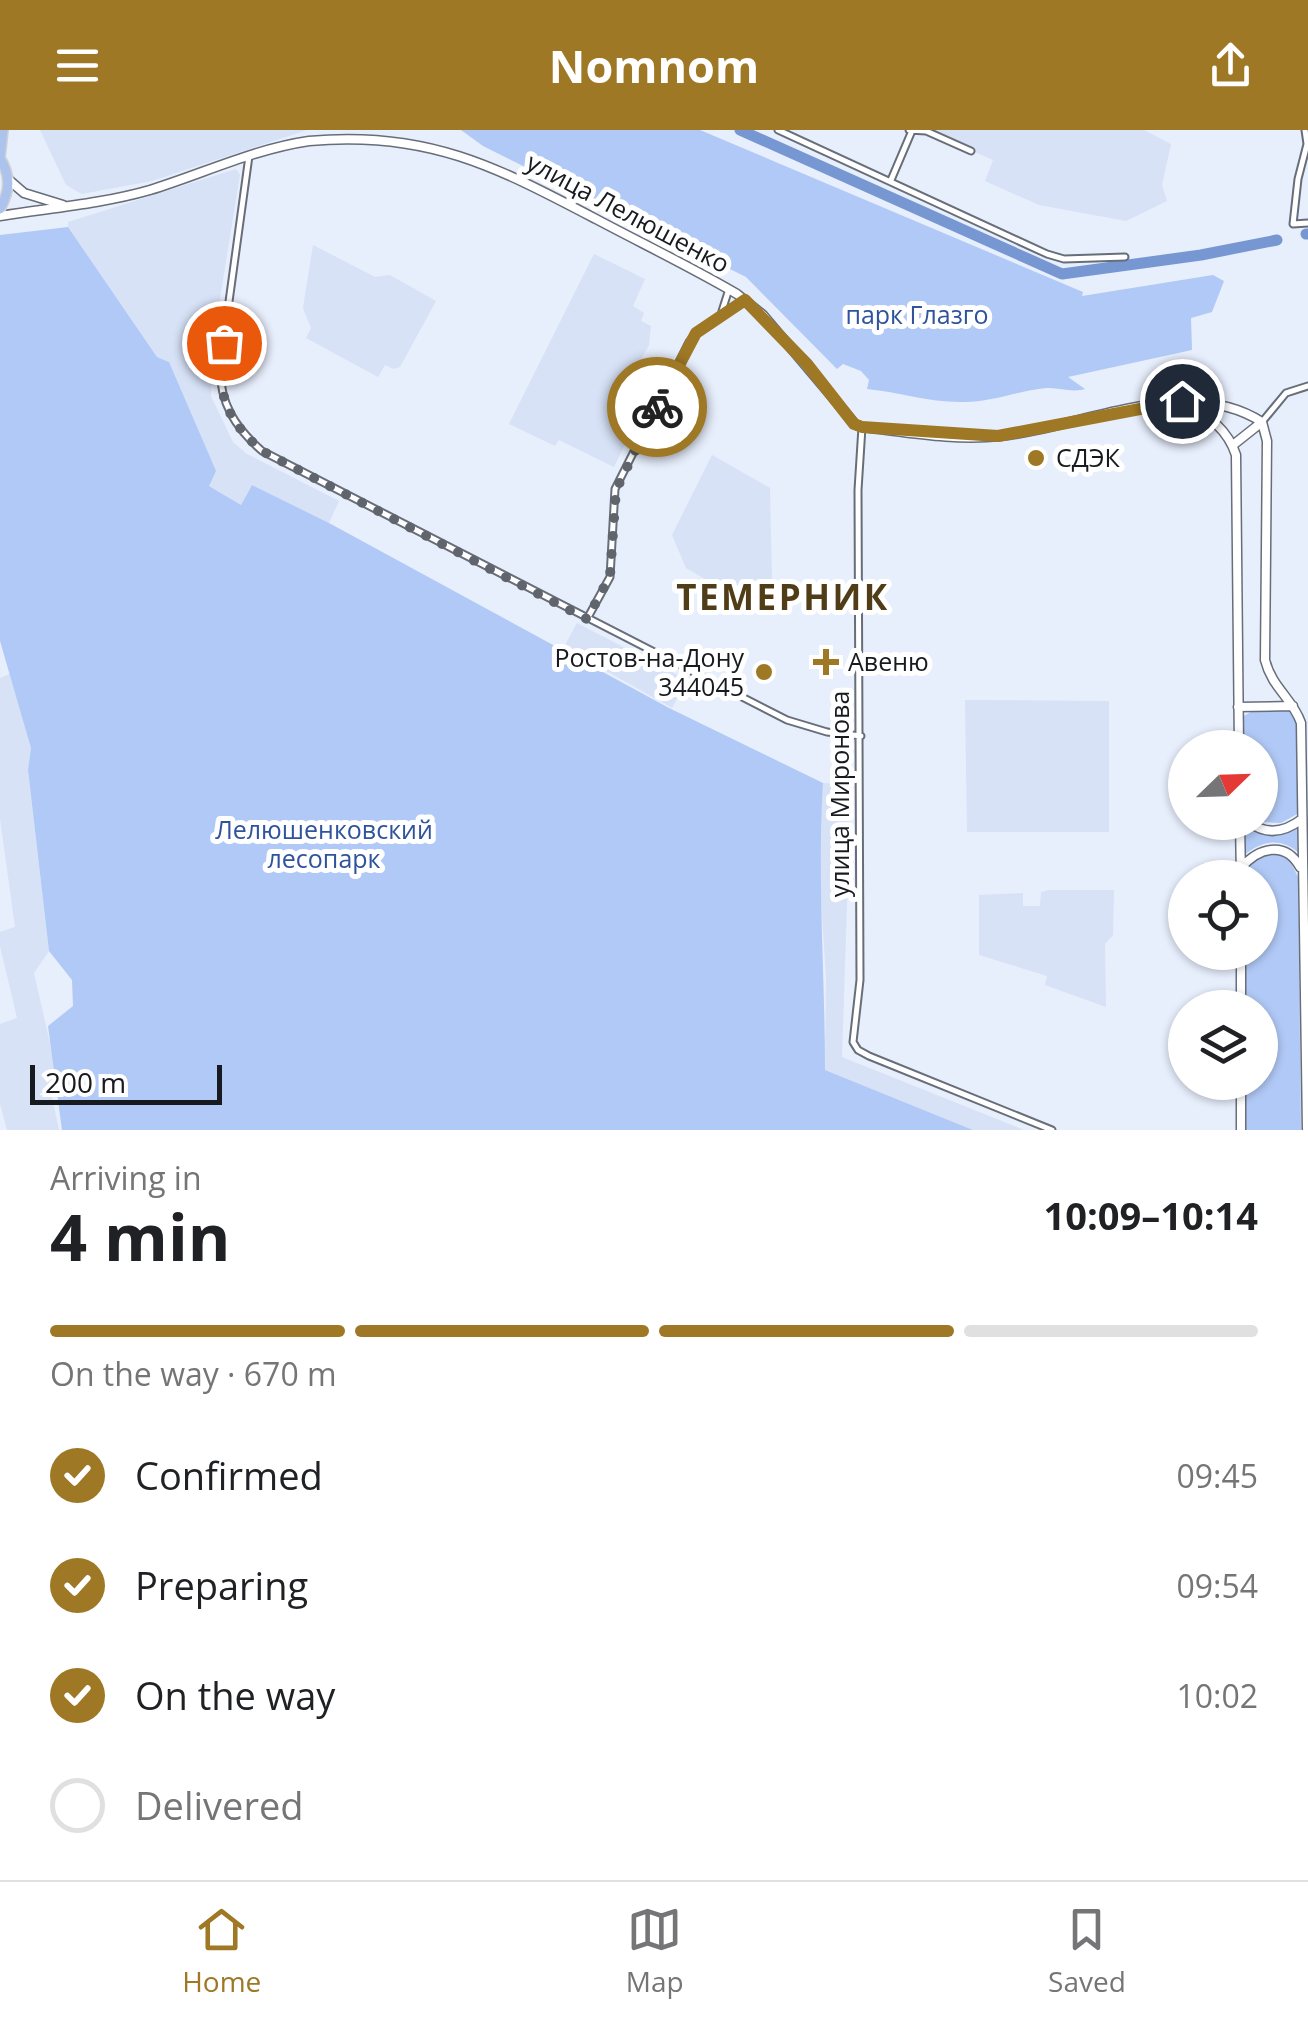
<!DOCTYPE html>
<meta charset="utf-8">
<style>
:root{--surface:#fff;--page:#f6f6f6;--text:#202124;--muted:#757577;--line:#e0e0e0;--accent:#9e7825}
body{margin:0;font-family:"Open Sans",sans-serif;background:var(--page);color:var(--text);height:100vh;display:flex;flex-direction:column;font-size:38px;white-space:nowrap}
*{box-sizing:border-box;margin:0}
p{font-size:32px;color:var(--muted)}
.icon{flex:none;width:55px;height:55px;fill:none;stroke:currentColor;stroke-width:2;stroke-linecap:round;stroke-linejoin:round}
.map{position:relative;height:1000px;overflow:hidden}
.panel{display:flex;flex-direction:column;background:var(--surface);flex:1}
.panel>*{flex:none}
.needle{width:65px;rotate:67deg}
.controls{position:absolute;left:1168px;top:600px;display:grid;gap:20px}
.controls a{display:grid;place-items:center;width:110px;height:110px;border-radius:50%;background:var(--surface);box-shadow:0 2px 8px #0004;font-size:50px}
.scale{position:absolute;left:30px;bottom:25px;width:192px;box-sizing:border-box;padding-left:10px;border:5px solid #171a1f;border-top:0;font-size:28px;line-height:35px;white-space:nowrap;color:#171a1f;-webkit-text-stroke:8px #fff;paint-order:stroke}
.pin{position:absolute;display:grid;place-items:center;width:85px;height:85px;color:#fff;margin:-42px;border:5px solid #fff;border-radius:50%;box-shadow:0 2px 10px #0007}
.courier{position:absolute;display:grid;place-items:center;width:100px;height:100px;margin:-50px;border:8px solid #9e7825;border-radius:50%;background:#fff;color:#222;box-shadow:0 2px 12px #0007}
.headline em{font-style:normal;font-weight:700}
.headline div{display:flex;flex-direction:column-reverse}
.headline{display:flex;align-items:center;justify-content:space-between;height:170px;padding:0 50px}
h1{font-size:65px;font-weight:700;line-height:75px}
.bar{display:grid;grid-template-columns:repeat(4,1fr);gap:15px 10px;align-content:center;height:120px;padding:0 50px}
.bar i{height:12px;border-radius:8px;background:var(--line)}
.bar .on{background:var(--accent)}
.bar p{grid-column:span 4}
ol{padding:0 50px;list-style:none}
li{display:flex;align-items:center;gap:30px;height:110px}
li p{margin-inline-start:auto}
li .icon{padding:10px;border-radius:50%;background:var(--accent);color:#fff;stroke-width:4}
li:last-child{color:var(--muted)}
li i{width:55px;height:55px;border:5px solid var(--line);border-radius:50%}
header{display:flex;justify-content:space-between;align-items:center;height:130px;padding:0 50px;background:var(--accent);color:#fff;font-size:45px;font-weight:700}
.tab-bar{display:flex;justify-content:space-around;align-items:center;height:140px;border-top:2px solid var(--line);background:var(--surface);font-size:28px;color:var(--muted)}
.tab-bar a{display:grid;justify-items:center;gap:5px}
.tab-bar .on{color:var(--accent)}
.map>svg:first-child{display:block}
.built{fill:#d7e2f7}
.green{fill:#b1c9f6}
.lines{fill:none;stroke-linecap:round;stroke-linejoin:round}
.river{stroke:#7797d3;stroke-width:11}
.street-casing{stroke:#676e79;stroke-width:9}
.secondary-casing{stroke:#676e79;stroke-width:11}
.primary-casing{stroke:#d1d1d2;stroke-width:12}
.street{stroke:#fff;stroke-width:5}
.secondary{stroke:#fff;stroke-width:8}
.primary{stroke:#acc3ee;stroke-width:9}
.done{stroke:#60646c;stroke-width:10;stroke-dasharray:0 18}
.route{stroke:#9e7825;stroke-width:12}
.poi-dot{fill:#9e7825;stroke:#fff;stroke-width:4}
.labels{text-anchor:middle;stroke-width:10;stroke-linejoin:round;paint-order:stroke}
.street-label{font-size:25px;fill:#171a1f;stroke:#fff}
.park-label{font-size:25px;fill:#2f539d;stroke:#fff}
.poi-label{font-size:25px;fill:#171a1f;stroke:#fff;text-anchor:start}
.district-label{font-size:35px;font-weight:bold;letter-spacing:2.5px;fill:#503d17;stroke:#fff}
</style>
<header><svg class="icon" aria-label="menu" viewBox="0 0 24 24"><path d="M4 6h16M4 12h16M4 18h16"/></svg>Nomnom<svg class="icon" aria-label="share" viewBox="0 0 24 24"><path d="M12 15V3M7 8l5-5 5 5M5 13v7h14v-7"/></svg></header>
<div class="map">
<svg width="1308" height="1000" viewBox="0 0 1308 1000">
<rect width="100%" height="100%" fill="#e7eefc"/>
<!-- built -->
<path class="built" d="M40 0H307L152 51 82 64 66 55Z
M926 0H1144L1171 14 1162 55 1167 71 1126 91 1039 75 985 51 993 30Z
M236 39 240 45 212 218 211 266 233 312 247 324 339 371 329 393 252 355 241 375 209 356 169 232 157 227 68 97V92Z
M313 115 375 147 390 145 436 171 400 237 393 239 385 235 378 247 306 208 311 198 303 178Z
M594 124 645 149 633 176 644 183 641 191 651 196 649 215 631 247 642 253 645 261 627 299 631 302 614 337 559 310 555 316 509 294Z
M712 325 770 358 772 453 765 461 727 462 686 438 672 405Z
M577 493 687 550 672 578 564 517Z
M12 543 31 618 28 641 49 821 34 843 58 949 49 952 59 1000H7L0 974V894L17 888 0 816V802L15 797 0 689V548Z
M965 570 1109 571V702H967Z
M823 653 851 654 842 927 1024 1000H973L825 940 826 846 818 726Z
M1049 760H1114L1113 805 1105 814 1106 877 1045 855 1047 846 979 825V765L1023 763V776H1040L1041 762Z"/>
<!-- green -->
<path class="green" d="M461 0H700L1083 162 1082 166 1213 145 1224 151 1212 182 1191 188 1192 220 1068 247 1085 259C1071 263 1059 257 1046 258 1017 261 990 273 960 272 928 272 899 262 867 259L869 250 861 241 843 234 837 239 746 147 483 16Z
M68 97 157 227 169 232 216 341 209 356 241 375 252 355 329 393 669 578 823 653C817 749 825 844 825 940L973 1000H62L48 896 73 876 72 850 49 821 28 640 31 618 0 511V105Z
M1254 580H1290L1299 594V683L1281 693 1260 692V618H1244V586Z
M1242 693C1261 707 1276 710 1299 698V723C1280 706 1260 711 1242 727Z
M1274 722 1288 727 1298 747 1301 1000H1246L1245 953 1260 952V878L1245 877 1244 823 1260 822V748L1243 747 1252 729Z"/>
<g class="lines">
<!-- river -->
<path class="river" d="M740 0 1062 144 1201 125 1277 110
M1306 104H1308"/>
<!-- street casing -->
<g class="street-casing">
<path id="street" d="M778 0 1047 124 1064 129 1125 127
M909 0 926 1 971 21
M1305 0 1307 14 1298 49 1293 94 1308 93
M249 26 220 237C220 274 235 297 262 321L787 590 827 602 861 606
M891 50 911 3
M722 181 729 159
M1262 292 1286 263 1308 256
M862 297 858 360 860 850 853 912 858 920 869 926 1052 1000
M587 489 610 447 615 359 689 212 696 203 745 170"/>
</g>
<!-- secondary casing -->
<g class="secondary-casing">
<path id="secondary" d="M9 50 24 63 63 75
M0 86C50 78 101 74 150 60 202 44 254 19 309 11 427 0 497 37 596 89 643 114 691 137 737 164L763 185 855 294 862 297C907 302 955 311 1000 306 1082 298 1186 243 1262 292L1267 311 1265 530C1272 558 1293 569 1301 593L1307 1000
M1186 273C1208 285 1228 300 1236 325L1239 618
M1233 315 1262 292
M1238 577 1293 576
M1240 692 1241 748
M1249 692C1267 706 1285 702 1302 689
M1241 738C1258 718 1285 710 1300 737
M1241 822V878
M1241 952V1000"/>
</g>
<!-- primary casing -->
<g class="primary-casing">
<path id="primary" d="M0 28C11 46 10 61 0 79
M0 28 3 0"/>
</g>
<!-- street -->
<use href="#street" class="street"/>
<!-- secondary -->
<use href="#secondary" class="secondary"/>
<!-- primary -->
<use href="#primary" class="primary"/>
</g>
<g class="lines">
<!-- done -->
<path class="done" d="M224 213C216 262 224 287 262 321L587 489 610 446 616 360 657 277"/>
<!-- route -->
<path class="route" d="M657 277 696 203 745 170 807 234 854 294 862 297 998 306 1182 271"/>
</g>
<!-- markers -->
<g class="poi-dot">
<circle cx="1036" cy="328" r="10"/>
<path d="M821 517h10v10h10v10h-10v10h-10v-10h-10v-10h10z"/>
<circle cx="764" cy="542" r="10"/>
</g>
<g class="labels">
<!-- street labels -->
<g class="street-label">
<text transform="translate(628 83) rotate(28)" y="9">улица Лелюшенко</text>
<text transform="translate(840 664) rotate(-90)" y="9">улица Миронова</text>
</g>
<!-- park labels -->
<g class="park-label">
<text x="917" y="194">парк Глазго</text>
<text x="324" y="709">Лелюшенковский<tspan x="324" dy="29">лесопарк</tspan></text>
</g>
<!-- poi labels -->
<g class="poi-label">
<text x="1056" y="337">СДЭК</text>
<text x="744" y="537" text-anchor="end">Ростов-на-Дону<tspan x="744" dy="29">344045</tspan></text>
<text x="848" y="541">Авеню</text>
</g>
<!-- district labels -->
<g class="district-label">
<text x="783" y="480">ТЕМЕРНИК</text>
</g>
</g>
</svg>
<div class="controls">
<a><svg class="needle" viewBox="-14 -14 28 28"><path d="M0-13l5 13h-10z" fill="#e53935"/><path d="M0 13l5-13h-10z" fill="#757577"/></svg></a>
<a><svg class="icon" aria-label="locate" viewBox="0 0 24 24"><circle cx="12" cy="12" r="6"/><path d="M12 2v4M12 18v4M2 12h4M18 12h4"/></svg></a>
<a><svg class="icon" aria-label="layers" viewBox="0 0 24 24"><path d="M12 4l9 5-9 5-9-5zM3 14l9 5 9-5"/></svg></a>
</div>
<div class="scale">200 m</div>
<div class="pin" style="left:224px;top:213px;background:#ea580c"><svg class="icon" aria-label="bag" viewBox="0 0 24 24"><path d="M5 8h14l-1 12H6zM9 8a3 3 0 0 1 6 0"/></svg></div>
<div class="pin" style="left:1182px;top:271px;background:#1f2937"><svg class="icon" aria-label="home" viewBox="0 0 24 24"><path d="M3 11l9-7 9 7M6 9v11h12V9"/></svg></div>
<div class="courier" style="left:657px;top:277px"><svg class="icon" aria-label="bike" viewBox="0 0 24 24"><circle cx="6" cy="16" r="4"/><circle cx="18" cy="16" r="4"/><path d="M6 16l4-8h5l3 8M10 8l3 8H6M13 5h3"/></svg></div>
</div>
<section class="panel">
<div class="headline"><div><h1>4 min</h1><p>Arriving in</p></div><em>10:09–10:14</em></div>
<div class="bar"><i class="on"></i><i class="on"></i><i class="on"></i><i></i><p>On the way · 670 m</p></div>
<ol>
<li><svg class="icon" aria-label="check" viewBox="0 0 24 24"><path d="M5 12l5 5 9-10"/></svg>Confirmed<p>09:45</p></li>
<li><svg class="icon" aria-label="check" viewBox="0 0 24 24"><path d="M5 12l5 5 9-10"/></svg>Preparing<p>09:54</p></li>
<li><svg class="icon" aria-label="check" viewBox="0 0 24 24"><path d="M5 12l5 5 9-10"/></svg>On the way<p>10:02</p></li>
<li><i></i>Delivered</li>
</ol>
</section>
<nav class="tab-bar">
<a class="on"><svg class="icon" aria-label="home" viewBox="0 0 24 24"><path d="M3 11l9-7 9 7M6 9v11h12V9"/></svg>Home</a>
<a><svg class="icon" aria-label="map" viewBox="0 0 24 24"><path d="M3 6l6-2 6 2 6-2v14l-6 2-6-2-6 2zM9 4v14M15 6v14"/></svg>Map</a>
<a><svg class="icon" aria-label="saved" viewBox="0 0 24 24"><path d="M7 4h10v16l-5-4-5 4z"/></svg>Saved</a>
</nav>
